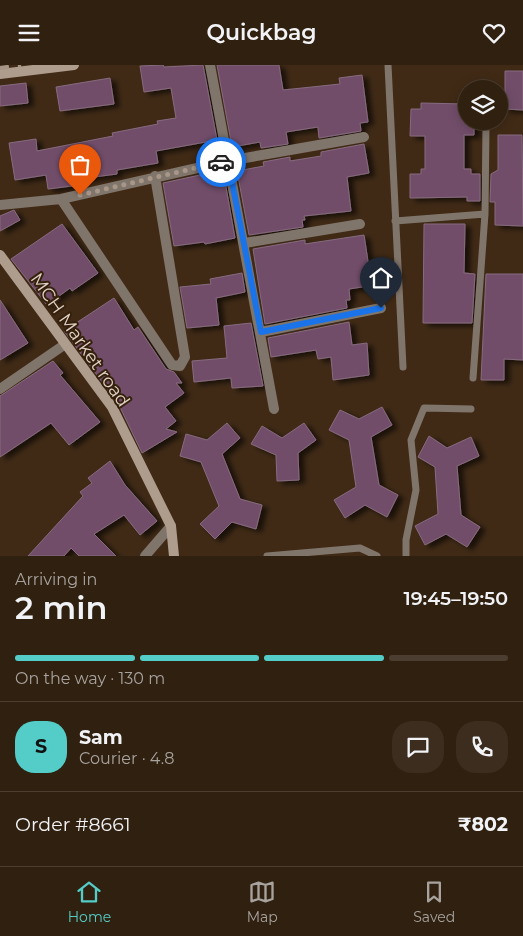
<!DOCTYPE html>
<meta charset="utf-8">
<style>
:root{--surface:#302010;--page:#3c2d1e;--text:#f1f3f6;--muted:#a8a39f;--line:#4b3e30;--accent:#54cdc8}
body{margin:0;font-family:Montserrat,sans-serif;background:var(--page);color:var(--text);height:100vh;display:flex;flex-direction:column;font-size:19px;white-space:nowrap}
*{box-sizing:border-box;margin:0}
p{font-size:16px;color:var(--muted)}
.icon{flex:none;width:28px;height:28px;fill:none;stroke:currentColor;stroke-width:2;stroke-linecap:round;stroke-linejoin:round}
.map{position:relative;height:491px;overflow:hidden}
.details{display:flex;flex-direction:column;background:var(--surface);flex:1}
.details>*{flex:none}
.controls{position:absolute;left:458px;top:15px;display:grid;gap:10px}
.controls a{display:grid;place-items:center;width:50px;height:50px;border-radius:50%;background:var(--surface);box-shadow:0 2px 12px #0003,0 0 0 1px var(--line);font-size:25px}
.pin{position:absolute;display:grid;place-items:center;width:42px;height:42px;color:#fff;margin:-51px -21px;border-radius:50% 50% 50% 0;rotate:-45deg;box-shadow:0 0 5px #0007}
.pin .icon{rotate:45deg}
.courier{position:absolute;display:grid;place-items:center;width:50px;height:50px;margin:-25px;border:4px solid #1a73e8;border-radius:50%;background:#fff;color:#222;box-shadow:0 1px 6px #0007}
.headline em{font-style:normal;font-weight:600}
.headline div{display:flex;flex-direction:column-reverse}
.headline{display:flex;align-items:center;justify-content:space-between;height:85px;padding:0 15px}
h1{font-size:32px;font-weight:600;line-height:38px}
.bar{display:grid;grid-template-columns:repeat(4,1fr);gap:8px 5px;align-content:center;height:60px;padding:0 15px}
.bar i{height:6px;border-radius:4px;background:var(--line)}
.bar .selected{background:var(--accent)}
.bar p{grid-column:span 4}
.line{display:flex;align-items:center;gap:12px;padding:0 15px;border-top:1px solid var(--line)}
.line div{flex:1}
.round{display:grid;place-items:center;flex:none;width:52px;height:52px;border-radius:20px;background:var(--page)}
header{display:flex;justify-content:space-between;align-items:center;height:65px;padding:0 15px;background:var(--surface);font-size:22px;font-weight:600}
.menu{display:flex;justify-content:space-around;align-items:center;height:70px;border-top:1px solid var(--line);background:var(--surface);font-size:14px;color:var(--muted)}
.menu a{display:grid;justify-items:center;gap:2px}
.menu .selected{color:var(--accent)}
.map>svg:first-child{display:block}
.building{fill:#714d69;stroke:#866b7f;filter:url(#shadow)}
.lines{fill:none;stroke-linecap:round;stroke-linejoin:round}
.lane{stroke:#80756b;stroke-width:7}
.street{stroke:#80756b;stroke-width:10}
.secondary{stroke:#ae9c8c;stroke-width:10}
.rail{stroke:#a69587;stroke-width:4;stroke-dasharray:9 9;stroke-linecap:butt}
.done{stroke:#a89788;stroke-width:5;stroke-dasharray:0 9}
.route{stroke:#1a73e8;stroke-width:6}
.labels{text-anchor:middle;stroke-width:4;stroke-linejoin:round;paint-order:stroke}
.street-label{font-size:18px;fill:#e0d2c6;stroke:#35200c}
</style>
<header><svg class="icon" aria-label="menu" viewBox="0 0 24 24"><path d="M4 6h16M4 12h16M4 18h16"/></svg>Quickbag<svg class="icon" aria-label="heart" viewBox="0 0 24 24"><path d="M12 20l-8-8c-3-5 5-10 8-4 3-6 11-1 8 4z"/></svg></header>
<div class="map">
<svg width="523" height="491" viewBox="0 0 523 491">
<defs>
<filter id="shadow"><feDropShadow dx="5.5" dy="3" stdDeviation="2.5" flood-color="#0009"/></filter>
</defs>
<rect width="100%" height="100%" fill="#402a16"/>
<!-- building -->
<path class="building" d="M163 0 164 2 203 0 217 75 156 86 158 98 117 105V109L71 115 72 121 48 124 46 110 15 115 9 78 36 74 37 86 113 71 112 68 158 59 157 56 176 53 171 23 144 27 140 1Z
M217 0H279L283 25 340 19 339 13 362 10 368 57 360 58 361 66 319 73 318 62 286 67 288 79 261 83 260 77 232 82Z
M505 6H523V45L505 44Z
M110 13 114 39 60 46 56 22Z
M26 18 28 38 0 41V21Z
M421 38 466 39V56H474V70H464V104H471V109H480V136H467V132L410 133V109H421V104H425V71H410L411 44H421Z
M498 70H522L523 161 495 160V137H490L491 109 498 105Z
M364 79 369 108 347 112 351 146 304 151 305 155H302L303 162 249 170 237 106 264 101 263 97 290 92V96L321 91V87Z
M223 105 235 173 205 179 204 177 174 181 163 118Z
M14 145 20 155 0 166V151Z
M62 159 98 208 72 226 70 223 47 240 11 194Z
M424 159H465L464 208 475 209 472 258H423Z
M364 170 369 203 373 202 375 220 349 224 350 235H346L347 243 265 259 253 184 305 175V179Z
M242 208 245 227 216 233 219 260 187 263 180 222 211 219 210 214Z
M486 209H523V295L504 294V315H481Z
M114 233 134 265 138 262 166 304 174 307 182 318H176L184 328 165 342 176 356 166 364 177 367 142 388 118 338 64 266Z
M0 235 28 278 0 295Z
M349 257 352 280 367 278 369 310 333 315 331 292 318 294 316 285 271 292 268 273Z
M251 258 263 321 232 323 231 313 194 317 192 296 227 293 224 261Z
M53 296 63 308 60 310 100 357 69 380 51 358 0 392V331Z
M382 342 392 360 371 372 379 420 398 430 387 452 365 440 345 453 334 435 356 422 349 375 329 365 340 345 359 354Z
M227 358 240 373 222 389 240 434 262 440 256 464 232 457 215 474 200 459 219 441 201 397 180 391 186 369 207 375Z
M304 358 316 375 298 388 299 415 277 416 276 390 251 379 262 361 282 373Z
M429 371 447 383 471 372 479 391 457 401 461 450 480 462 467 482 446 469 425 480 415 461 438 449 435 402 418 392Z
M110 396 125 420 157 456 140 470 124 450 94 469 116 491H79L71 483 64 491H28L83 431 80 427 92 418 88 413Z"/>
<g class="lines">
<!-- lane -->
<path class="lane" d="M388 0 403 302
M395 156 485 149
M473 313 485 149 486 61
M267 491 360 483 377 491
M406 491V475L416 425 411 375 424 343 471 344"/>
<!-- street -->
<path class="street" d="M210 0 274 344
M61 134 172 300 180 301 185 292 155 111
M0 140 61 134 228 96 364 72
M245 178 360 159
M261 267 381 243
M0 324 64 280
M145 491 171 461"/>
<!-- secondary -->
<path class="secondary" d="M0 9 74 0
M0 190 112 342 171 461 174 491"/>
<!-- rail -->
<path class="rail" d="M0 3 21 0"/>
</g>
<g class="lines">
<!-- done -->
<path class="done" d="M80 130 221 97"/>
<!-- route -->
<path class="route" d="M221 97 228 96 261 267 381 243"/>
</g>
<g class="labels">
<!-- street labels -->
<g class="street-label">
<text transform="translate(80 275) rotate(55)" y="6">MCH Market road</text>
</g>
</g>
</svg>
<div class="controls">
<a><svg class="icon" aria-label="layers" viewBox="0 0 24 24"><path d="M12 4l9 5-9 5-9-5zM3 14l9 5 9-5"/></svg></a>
</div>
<div class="pin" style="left:80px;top:130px;background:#ea580c"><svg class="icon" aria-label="bag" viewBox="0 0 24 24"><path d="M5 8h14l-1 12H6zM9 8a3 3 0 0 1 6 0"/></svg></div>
<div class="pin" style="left:381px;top:243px;background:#1f2937"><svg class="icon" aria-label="home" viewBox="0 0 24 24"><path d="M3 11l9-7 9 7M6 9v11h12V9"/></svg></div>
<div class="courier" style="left:221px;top:97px"><svg class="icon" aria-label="car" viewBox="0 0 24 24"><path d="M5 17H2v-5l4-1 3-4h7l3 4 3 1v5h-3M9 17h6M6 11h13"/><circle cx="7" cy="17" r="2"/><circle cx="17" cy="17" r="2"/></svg></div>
</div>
<section class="details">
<div class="headline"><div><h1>2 min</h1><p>Arriving in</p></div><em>19:45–19:50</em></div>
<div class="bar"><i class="selected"></i><i class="selected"></i><i class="selected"></i><i></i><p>On the way · 130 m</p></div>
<div class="line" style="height:90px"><b class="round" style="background:var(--accent);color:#111">S</b><div><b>Sam</b><p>Courier · 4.8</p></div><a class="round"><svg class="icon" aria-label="chat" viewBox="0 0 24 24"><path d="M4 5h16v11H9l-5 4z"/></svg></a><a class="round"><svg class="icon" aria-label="phone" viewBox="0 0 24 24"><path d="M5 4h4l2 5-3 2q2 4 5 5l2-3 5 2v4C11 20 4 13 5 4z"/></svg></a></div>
<div class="line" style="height:65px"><div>Order #8661</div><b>₹802</b></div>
</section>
<nav class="menu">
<a class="selected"><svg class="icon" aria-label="home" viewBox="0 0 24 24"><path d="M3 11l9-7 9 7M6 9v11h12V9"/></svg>Home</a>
<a><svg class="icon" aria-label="map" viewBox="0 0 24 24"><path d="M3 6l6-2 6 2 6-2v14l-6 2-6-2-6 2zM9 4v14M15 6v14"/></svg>Map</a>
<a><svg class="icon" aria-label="saved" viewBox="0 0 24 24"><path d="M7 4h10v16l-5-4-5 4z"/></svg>Saved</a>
</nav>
